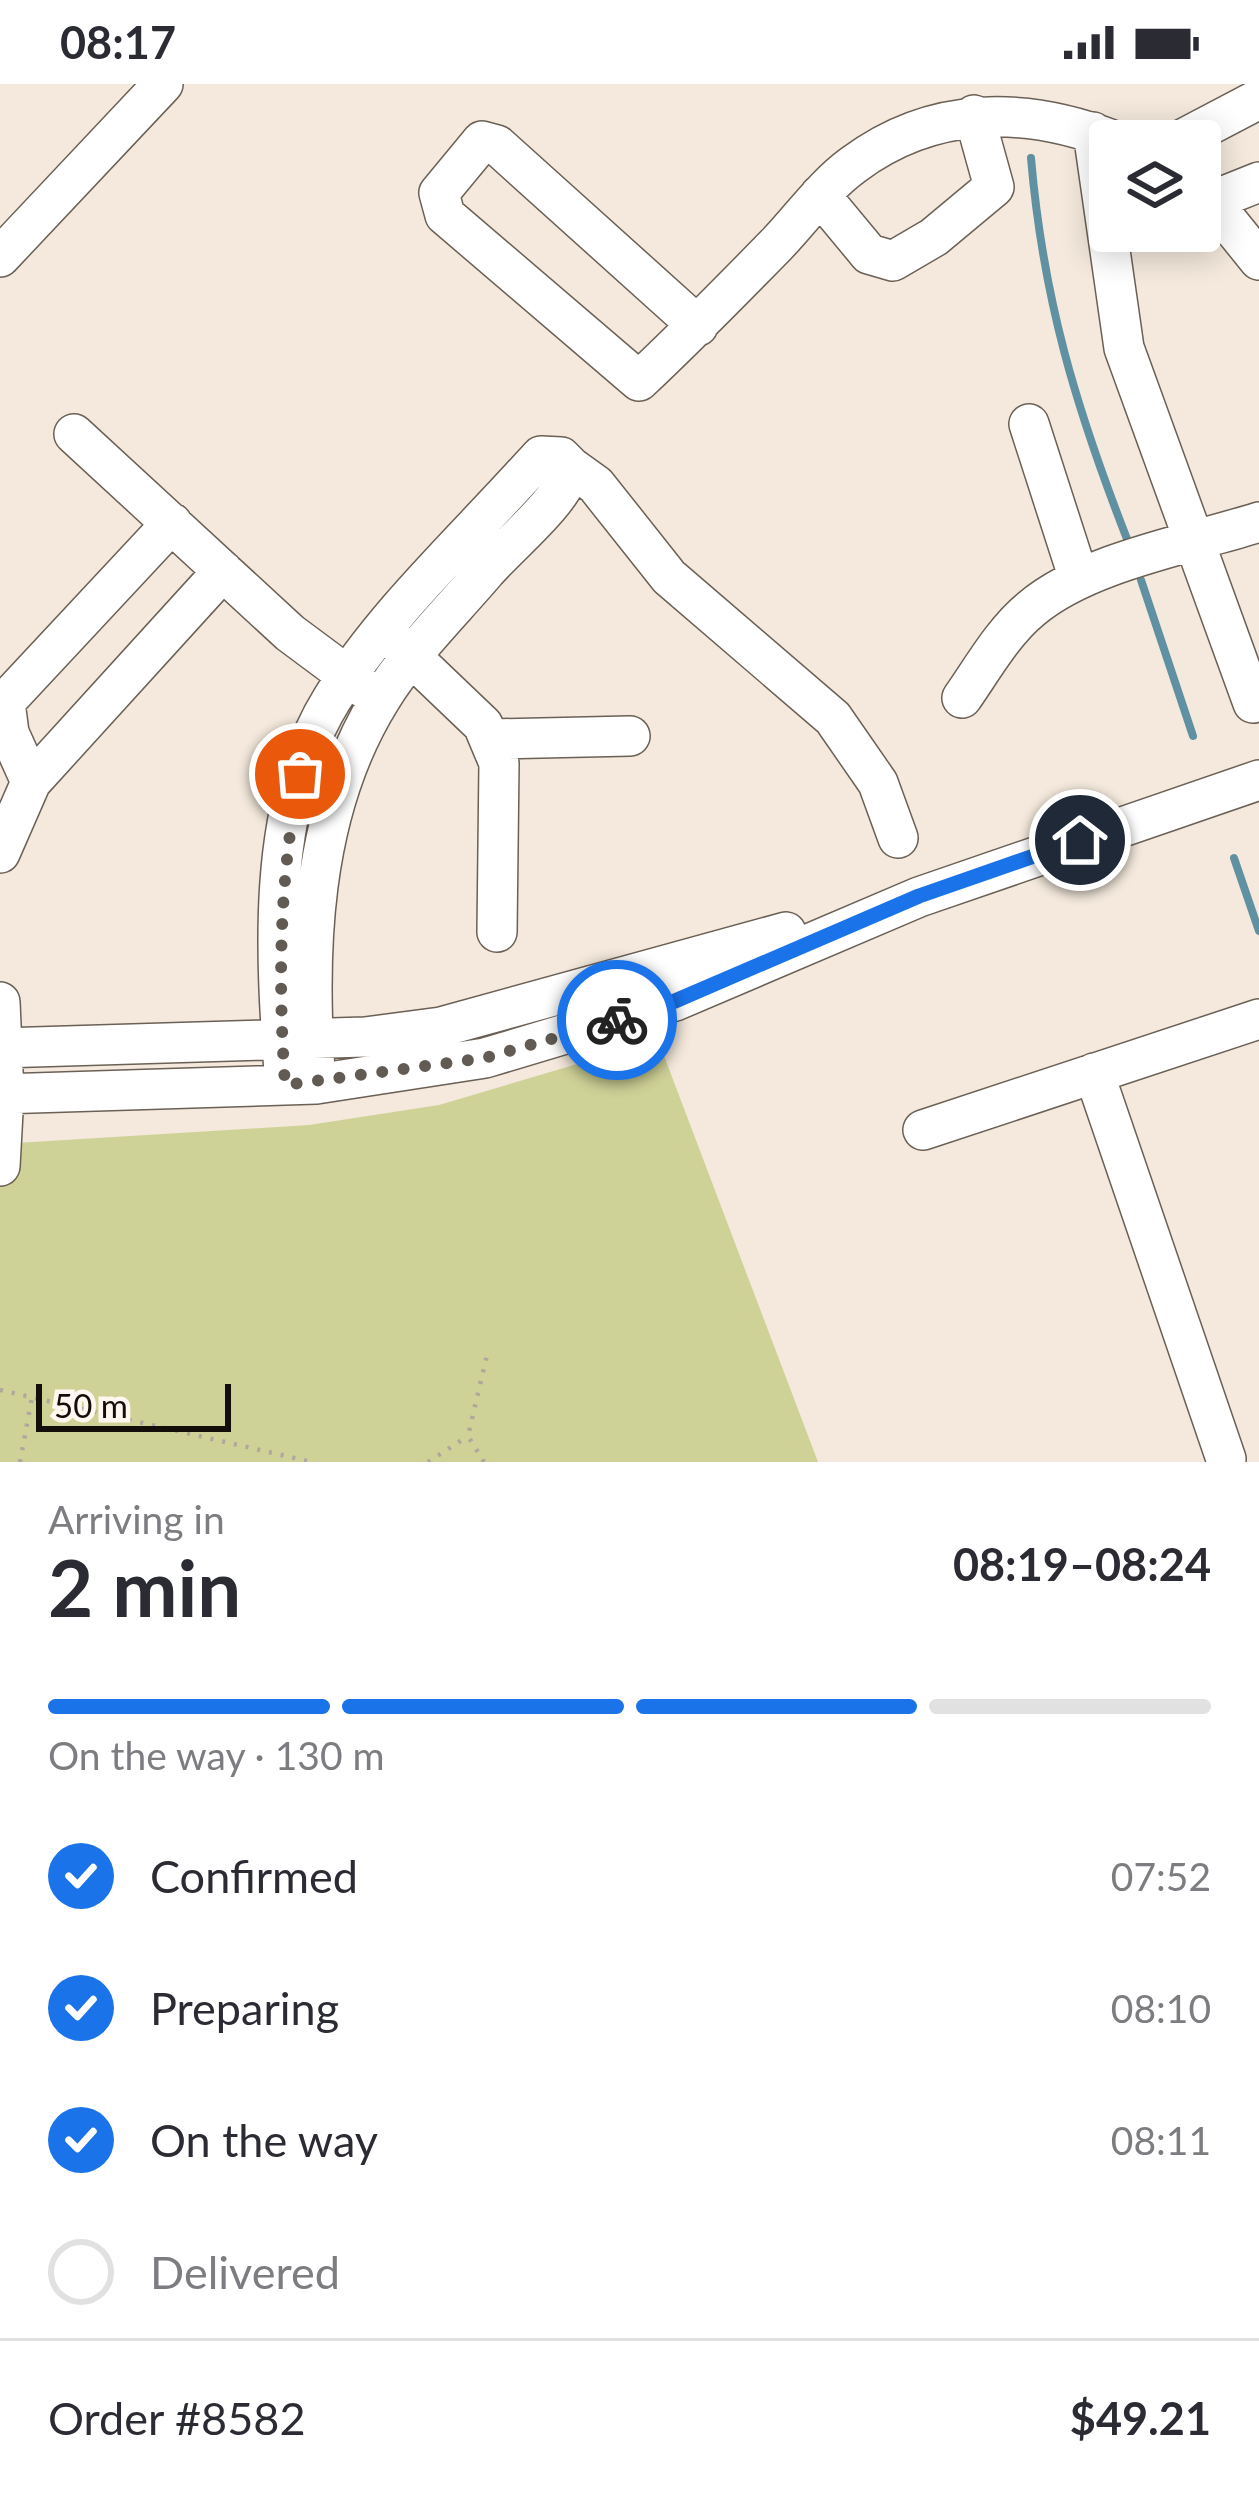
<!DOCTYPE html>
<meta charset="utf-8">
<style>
:root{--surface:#fff;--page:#f7f7f7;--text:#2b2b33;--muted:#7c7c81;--line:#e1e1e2;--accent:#1a73e8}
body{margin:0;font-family:Lato,sans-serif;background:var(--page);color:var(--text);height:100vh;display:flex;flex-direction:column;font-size:45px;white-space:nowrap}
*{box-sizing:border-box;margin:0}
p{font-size:39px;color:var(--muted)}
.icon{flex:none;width:66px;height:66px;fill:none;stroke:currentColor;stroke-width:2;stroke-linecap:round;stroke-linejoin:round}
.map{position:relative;height:1378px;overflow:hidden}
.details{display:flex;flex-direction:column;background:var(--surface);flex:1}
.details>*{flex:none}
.tools{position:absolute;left:1089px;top:36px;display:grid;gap:24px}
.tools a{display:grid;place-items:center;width:132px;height:132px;border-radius:12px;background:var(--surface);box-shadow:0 6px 30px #0003;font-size:60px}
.scale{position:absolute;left:36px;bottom:30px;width:195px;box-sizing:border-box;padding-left:12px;border:6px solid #120e0a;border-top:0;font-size:33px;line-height:42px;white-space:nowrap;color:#120e0a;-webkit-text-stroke:9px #fef7ef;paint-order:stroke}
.pin{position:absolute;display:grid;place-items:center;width:102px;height:102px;color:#fff;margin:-51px;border:6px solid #fff;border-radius:50%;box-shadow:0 3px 12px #0007}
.courier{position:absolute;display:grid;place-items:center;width:120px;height:120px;margin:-60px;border:9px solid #1a73e8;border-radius:50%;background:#fff;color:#222;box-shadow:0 3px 15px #0007}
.headline em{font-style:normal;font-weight:700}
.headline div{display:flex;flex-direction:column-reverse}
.headline{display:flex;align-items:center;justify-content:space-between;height:204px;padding:0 48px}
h1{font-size:78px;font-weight:700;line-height:90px}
.bar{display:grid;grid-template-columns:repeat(4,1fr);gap:18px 12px;align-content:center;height:144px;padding:0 48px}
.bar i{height:15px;border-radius:9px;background:var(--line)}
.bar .on{background:var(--accent)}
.bar p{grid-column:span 4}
.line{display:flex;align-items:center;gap:30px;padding:0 48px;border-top:3px solid var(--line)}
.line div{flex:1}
ol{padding:0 48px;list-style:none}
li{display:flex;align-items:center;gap:36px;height:132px}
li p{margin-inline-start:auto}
li .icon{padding:12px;border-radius:50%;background:var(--accent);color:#fff;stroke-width:4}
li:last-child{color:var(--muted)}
li i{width:66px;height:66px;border:6px solid var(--line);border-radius:50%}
.status{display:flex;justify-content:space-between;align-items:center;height:84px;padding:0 60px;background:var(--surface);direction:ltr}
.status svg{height:33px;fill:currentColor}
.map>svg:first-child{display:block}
.green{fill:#cfd297}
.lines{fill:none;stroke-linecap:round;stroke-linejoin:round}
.stream{stroke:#6091a2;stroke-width:8}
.minor-casing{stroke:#6a6055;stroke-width:42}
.path{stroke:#afa69c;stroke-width:4.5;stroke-dasharray:3 9;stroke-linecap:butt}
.minor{stroke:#fff;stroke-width:39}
.done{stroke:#615b54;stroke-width:12;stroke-dasharray:0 21.6}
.route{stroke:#1a73e8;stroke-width:15}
</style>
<div class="status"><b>08:17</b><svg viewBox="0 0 49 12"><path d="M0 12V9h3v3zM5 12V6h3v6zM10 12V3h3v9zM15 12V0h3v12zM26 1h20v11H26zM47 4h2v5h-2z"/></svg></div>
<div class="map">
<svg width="1259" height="1378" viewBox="0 0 1259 1378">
<rect width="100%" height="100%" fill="#f4e9dc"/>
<!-- green -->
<path class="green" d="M658 956 818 1378H0V1060L309 1041 439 1021Z"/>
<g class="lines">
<!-- stream -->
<path class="stream" d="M1031 74C1043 215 1076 324 1127 455
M1141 496 1193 652
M1234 774 1259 847"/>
<!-- minor casing -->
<g class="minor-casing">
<path id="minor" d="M1093 48 1124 264 1253 619
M1179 57 1259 15
M1200 103 1259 176
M820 111 869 170 893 177 934 153 994 103 974 31
M1214 116 1259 98
M0 173 163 0
M698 242 497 61 482 57 439 109 445 131 639 297C686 253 731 207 776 161 802 134 823 103 853 81 933 21 1026 22 1115 57
M1029 340 1079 495
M74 350 290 549 368 607
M571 383 596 401 669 493 833 634 878 699 898 754
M393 555 483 641 499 679 497 848
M962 614C983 584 1003 548 1031 525 1086 478 1190 460 1259 438
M493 655 630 652
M31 698 223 487
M0 769 31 698 9 649 5 618 172 439
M0 918 4 1010 0 1082
M0 964 365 953 441 943 786 848
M1094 989 1226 1375
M285 1001C276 879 264 724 332 615 384 531 462 459 528 386L541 372 561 373 571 383C566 415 508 461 485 488 450 529 408 570 380 616 310 729 306 871 316 1000
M0 1010 316 1000 485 974 675 917 919 813 1259 696
M923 1046 1259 935"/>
</g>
<!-- path -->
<path class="path" d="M0 1306 312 1378
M20 1378 32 1313
M428 1378 468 1352
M484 1378 468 1352 487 1271"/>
<!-- minor -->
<use href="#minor" class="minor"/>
</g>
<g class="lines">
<!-- done -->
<path class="done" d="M300 690C279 794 278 896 285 1001L485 974 617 936"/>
<!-- route -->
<path class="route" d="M617 936 675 917 919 812 1080 756"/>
</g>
</svg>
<div class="tools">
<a><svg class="icon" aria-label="layers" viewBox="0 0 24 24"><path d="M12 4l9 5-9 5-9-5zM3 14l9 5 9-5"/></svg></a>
</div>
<div class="scale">50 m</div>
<div class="pin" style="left:300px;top:690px;background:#ea580c"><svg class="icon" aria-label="bag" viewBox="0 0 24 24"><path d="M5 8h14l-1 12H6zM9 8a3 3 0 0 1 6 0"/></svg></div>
<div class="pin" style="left:1080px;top:756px;background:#1f2937"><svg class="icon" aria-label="home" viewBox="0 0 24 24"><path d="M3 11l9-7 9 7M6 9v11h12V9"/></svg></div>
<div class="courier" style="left:617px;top:936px"><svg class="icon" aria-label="bike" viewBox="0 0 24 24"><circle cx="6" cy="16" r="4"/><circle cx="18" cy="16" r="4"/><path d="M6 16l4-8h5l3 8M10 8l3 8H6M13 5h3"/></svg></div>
</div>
<section class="details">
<div class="headline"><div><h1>2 min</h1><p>Arriving in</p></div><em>08:19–08:24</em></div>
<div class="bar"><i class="on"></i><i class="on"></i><i class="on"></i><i></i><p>On the way · 130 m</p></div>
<ol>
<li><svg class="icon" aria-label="check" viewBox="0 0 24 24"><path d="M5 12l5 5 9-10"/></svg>Confirmed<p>07:52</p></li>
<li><svg class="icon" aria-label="check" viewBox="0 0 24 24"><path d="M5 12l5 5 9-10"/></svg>Preparing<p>08:10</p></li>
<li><svg class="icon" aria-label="check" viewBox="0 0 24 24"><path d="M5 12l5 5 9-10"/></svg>On the way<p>08:11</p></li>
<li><i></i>Delivered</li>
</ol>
<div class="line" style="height:156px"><div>Order #8582</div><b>$49.21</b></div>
</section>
